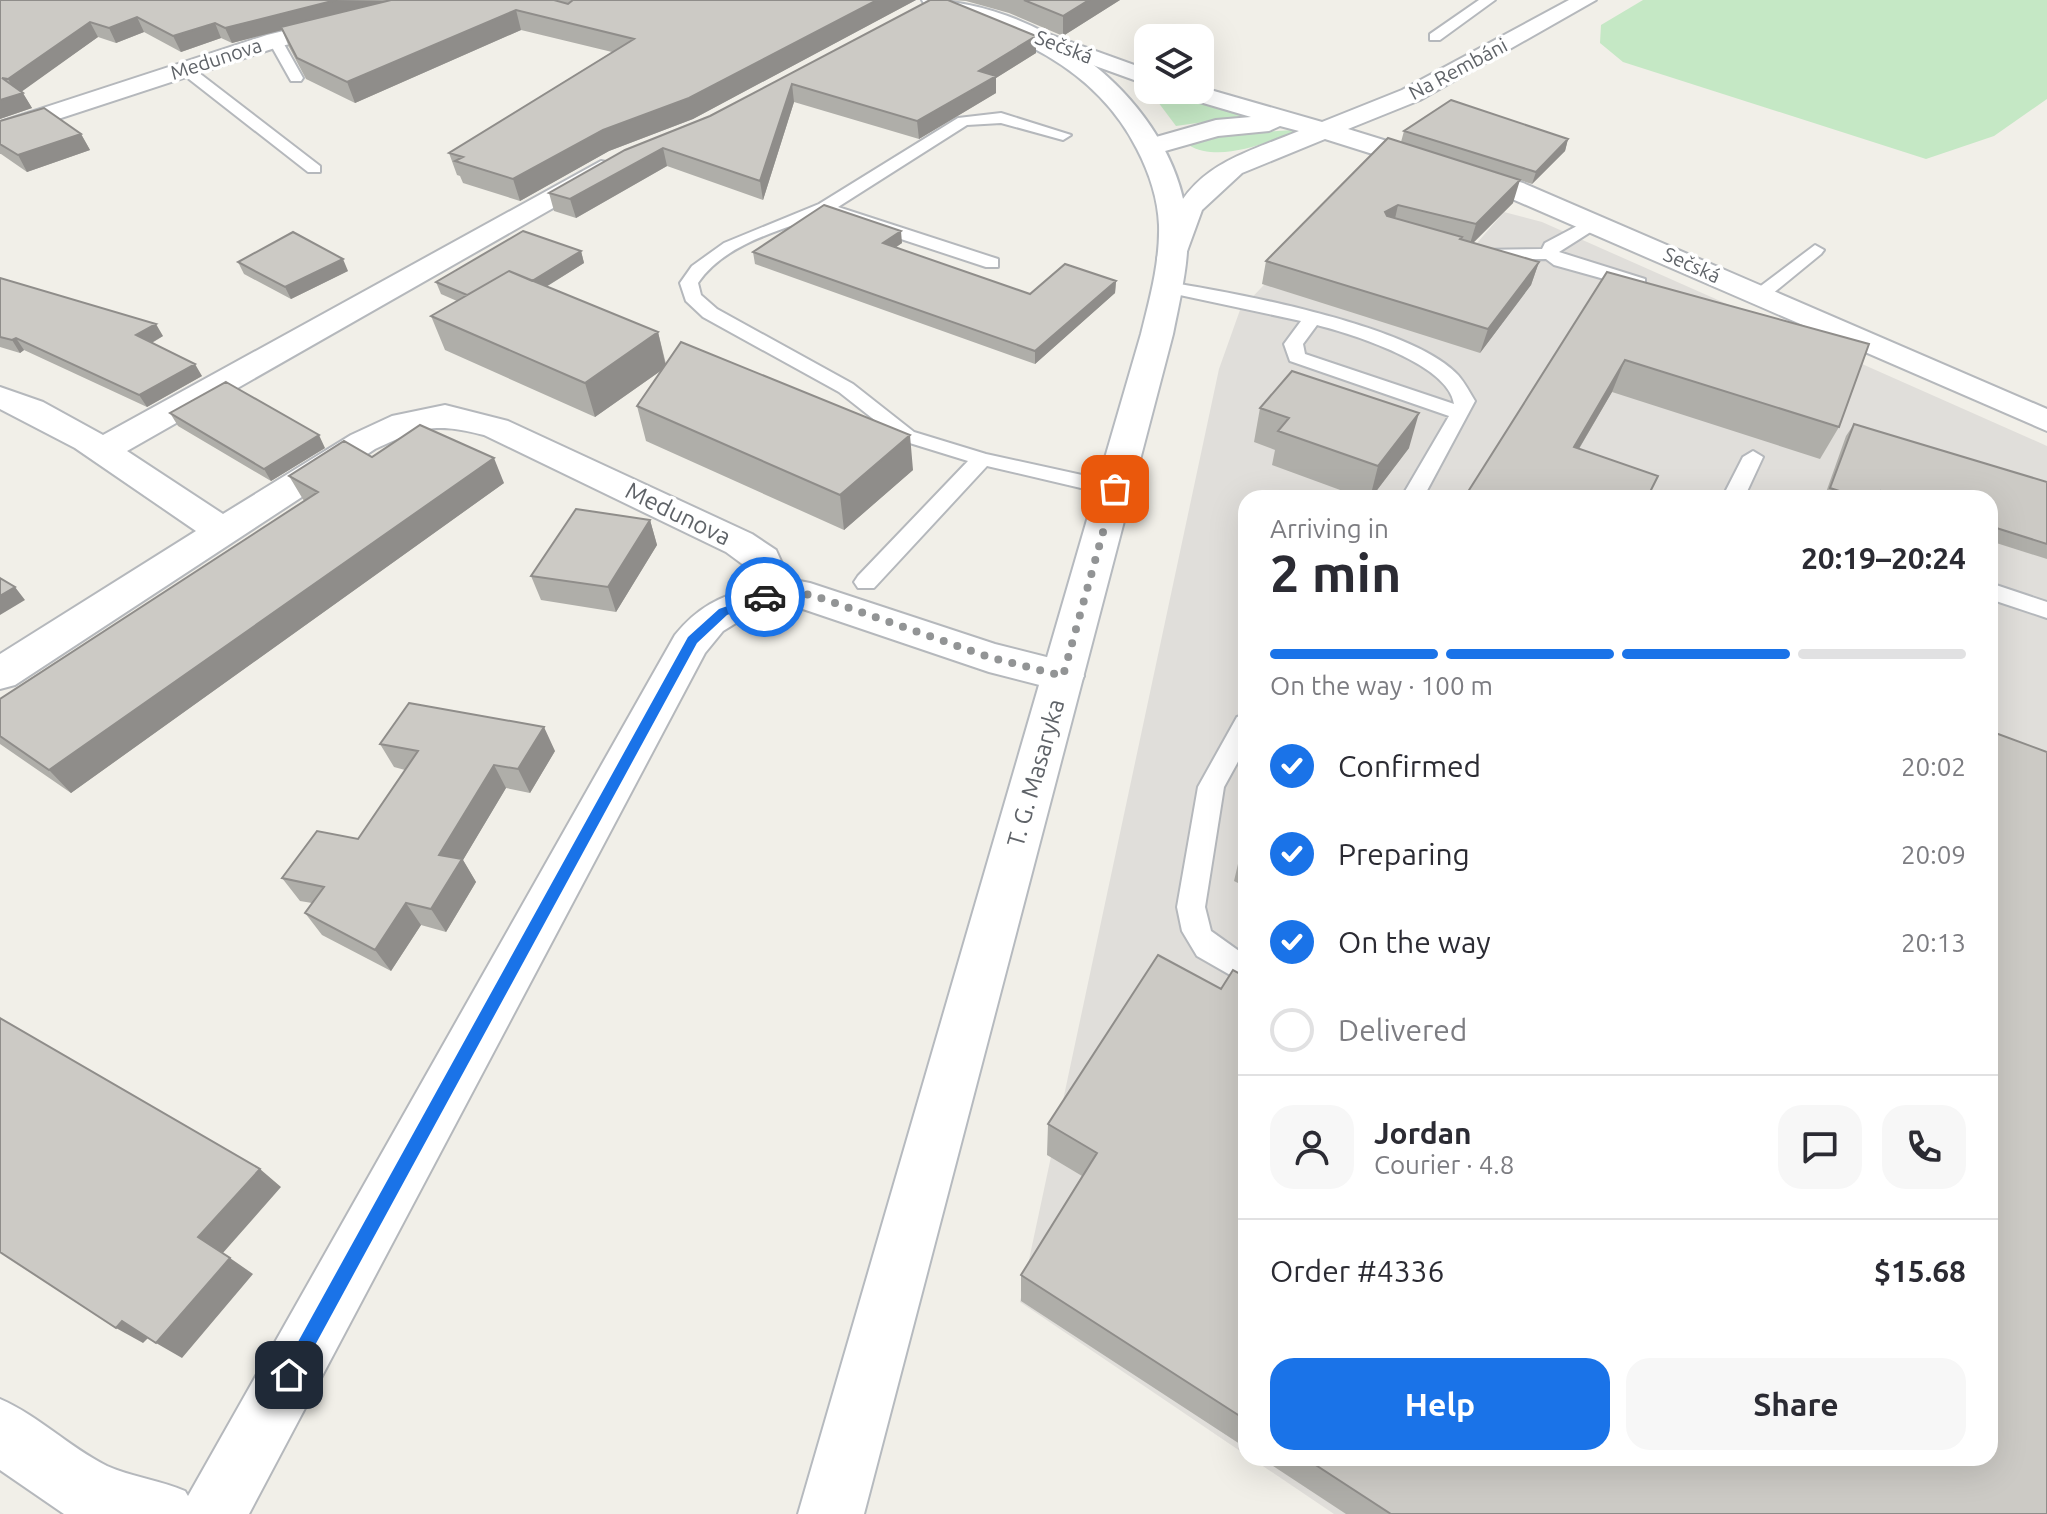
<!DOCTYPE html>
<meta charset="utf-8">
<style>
:root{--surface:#fff;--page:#f7f7f7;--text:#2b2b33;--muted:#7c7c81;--line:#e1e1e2;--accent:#1a73e8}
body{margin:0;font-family:Ubuntu,sans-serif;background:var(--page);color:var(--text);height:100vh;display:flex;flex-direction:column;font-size:30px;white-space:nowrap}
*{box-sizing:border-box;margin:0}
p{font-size:26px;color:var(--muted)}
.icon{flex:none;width:44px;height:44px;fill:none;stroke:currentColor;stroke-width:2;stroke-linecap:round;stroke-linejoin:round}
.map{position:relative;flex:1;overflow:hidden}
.details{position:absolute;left:1238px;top:490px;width:760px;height:976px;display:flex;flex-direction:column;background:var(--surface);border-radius:24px;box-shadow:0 8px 32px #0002}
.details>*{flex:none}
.tools{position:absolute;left:1134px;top:24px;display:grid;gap:16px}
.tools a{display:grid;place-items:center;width:80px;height:80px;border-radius:16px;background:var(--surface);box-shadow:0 8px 32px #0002;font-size:40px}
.pin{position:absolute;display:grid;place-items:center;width:68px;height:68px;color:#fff;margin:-34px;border-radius:16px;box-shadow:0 4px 12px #0006}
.courier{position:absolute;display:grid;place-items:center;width:80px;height:80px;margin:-40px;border:6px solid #1a73e8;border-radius:50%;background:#fff;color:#222;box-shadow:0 2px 10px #0007}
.head em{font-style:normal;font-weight:600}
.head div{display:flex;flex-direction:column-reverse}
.head{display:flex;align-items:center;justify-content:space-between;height:136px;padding:0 32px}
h1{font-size:52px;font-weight:600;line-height:60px}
.bar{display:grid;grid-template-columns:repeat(4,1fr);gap:12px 8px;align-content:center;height:96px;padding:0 32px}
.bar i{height:10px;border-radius:6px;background:var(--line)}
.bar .selected{background:var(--accent)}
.bar p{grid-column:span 4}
.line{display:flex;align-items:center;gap:20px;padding:0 32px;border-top:2px solid var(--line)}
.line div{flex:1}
.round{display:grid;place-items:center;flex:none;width:84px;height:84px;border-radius:24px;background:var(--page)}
ol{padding:0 32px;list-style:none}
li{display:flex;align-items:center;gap:24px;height:88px}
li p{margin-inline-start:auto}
li .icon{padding:8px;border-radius:50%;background:var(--accent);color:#fff;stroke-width:4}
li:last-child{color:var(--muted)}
li i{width:44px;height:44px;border:4px solid var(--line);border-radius:50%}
.cta{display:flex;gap:16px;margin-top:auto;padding:16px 32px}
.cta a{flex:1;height:92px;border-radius:24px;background:var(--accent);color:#fff;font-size:32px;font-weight:600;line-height:92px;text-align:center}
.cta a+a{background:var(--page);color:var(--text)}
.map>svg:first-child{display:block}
.industrial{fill:#e0deda}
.green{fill:#c5e8c5}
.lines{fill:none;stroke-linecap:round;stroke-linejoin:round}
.service-casing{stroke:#b5b8bc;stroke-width:4}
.minor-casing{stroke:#b5b8bc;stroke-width:4}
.tertiary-casing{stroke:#b5b8bc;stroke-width:4}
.secondary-casing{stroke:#b6babf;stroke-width:4}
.service{fill:#fff;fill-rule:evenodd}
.minor{fill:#fff;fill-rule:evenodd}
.tertiary{fill:#fff;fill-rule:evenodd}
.secondary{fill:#fff;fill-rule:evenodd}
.wall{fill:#afaea9}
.shaded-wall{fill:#8f8d8a}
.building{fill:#cccac5;stroke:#8f8d8a;stroke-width:2}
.route{fill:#1a73e8}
.done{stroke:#929495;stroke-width:8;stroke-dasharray:0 14.4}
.labels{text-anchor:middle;stroke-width:7;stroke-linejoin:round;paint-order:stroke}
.far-street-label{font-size:20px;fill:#5f6368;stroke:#fff}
.street-label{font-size:24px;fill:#5f6368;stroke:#fff}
</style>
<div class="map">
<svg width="2047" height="1514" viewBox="0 0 2047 1514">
<rect width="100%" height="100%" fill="#f1efe8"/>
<!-- industrial -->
<path class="industrial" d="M1343 202 1477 243 1504 212 1542 222 2047 446V1514H1334L1251 1458H1990V498H1246V1455L1020 1302 1219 369 1240 310Z"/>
<!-- green -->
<path class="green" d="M1643 0H2047V99L1994 136 1926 159 1623 62 1600 43 1601 25Z
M1149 90H1170L1253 115 1176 126Z
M1293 130 1298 133C1265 141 1222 164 1188 145L1220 135Z"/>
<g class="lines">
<!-- service casing -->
<g class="service-casing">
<path id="service" d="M1479 0H1495L1440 40H1430V34Z
M270 37H280L303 78 301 81H291L268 40Z
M180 66H190L320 166V172H308L180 72Z
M1001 113 1071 135 1063 140 1001 123 967 125 838 207 998 259V267H986L825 214C782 230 725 243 698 283L701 295 717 309 853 384 914 432 986 454 1123 484 1126 489 1115 496 987 466 874 588H858L854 582 858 576 968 461 900 440 839 392 703 317 686 301 680 283 692 266 724 243 819 204 958 118Z
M1594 217 1600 218V226L1559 252 1645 279V287H1633L1554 265 1546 259 1477 260 1468 255 1477 250 1542 249 1545 243Z
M1815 245 1824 250 1821 254 1766 299H1754V291Z
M1167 282C1236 293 1412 325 1458 375 1465 383 1470 393 1475 401L1423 498H1401L1449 416 1290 361 1284 344 1301 321 1161 291 1158 287ZM1317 325C1352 334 1449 364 1454 404L1305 354 1303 344Z
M1753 451 1763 457 1744 498H1722L1743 457Z
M1990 583 2047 602V618L1990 599Z
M1246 714V747L1224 787 1205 907 1211 931 1246 956V984L1197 956 1182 931 1177 907 1198 787 1237 717Z"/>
</g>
<!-- minor casing -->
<g class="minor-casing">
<path id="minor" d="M411 0H446L443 5 367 27 281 46 0 138V122L267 35Z
M601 161 611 163 614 169 611 175 127 451 223 514 351 435 392 416 445 405 508 421 752 534 776 550 789 579 810 583 995 644 1078 665 1084 676 1078 687 1063 691 989 672 794 606 744 618 723 631 705 653 249 1514H64L0 1470V1399C39 1416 69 1447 107 1466 131 1477 160 1480 185 1491L188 1496 675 635C698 607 719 597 753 587L745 566 726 552 484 435C433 422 422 427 375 449L15 685 0 689V654L196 531 75 448 0 409V387L43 402 103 435Z"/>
</g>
<!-- tertiary casing -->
<g class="tertiary-casing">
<path id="tertiary" d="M1569 0H1596L1420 100 1348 129 1523 183 2047 409V431L1503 195 1325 139 1242 173 1202 210 1182 265H1162L1157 259C1181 171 1221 162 1299 131L1280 126 1269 131 1218 136 1151 155 1142 153 1138 147 1142 141 1216 120 1251 117 1176 95 1173 90H1200V87L1322 122 1402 90Z
M1015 22 1148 70V85L1007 34 1004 29 1007 24Z"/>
</g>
<!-- secondary casing -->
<g class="secondary-casing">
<path id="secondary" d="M922 0C1036 0 1163 92 1185 207 1193 249 1181 293 1173 334L864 1514H798L1141 334C1150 298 1160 262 1159 225 1158 199 1149 172 1137 149 1094 64 1010 33 925 5Z"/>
</g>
<!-- service -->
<use href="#service" class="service"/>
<!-- minor -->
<use href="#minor" class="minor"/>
<!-- tertiary -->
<use href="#tertiary" class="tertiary"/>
<!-- secondary -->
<use href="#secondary" class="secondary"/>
</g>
<!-- wall -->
<path class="wall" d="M0 0H916L693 119 609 151 520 201 463 183 460 176 457 175 449 153 612 52 521 30 355 103 306 79 289 47 282 30 232 43 221 38 181 52 144 32 116 43 98 37 21 91 32 108 0 119Z
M930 0 1036 36V53L996 78V93L919 139 794 102 763 200 667 166 576 218 554 211 549 193 710 116Z
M950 0H1120L1063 36 1009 13 966 1Z
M0 121 81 134 90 150 27 172 1 154H0Z
M1404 131 1568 139 1565 151 1532 184 1401 142Z
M1388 138 1513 203 1473 243 1539 262 1531 285 1480 353 1262 284 1266 261Z
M902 243 895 248 1030 294 1116 281 1115 293 1035 364 755 264 753 252Z
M581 251 584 263 546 287 658 332 666 364 913 470 844 530 646 441 637 406 662 370 595 417 445 350 431 316 457 301 441 294 436 282Z
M238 262 348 271 291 299 244 274Z
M1607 272 1839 427 1820 459 1612 392 1579 449 1464 498Z
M0 278 163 336 152 343 202 376 147 407 24 350 20 353 0 347Z
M1260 408 1409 448 1371 498H1362L1272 465 1275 450 1254 442Z
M170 413 325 448 271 481 178 426Z
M1854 424 2047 482V559L1990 541V498H1824L1846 436Z
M372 457 504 483 71 793 0 744V699L304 501 289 476Z
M650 520 657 545 616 612 541 600 531 576Z
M380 744 555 751 530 793 506 788 463 860 476 882 446 932 421 925 391 971 322 935 305 913 312 903 300 901 282 878 358 839 405 770 394 767Z
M1246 843V887L1234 881 1241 851Z
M1246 977V1448L1021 1301V1275L1082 1176 1047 1155 1048 1124 1221 989Z
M1261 1458H1990L2047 1514H1346Z"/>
<!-- shaded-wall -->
<path class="shaded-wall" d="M336 0 396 1 232 43 225 28Z
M877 0H916L693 119 609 151 520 201 513 179 603 130Z
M1089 0H1120L1063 36V16Z
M516 10 521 30 355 103 347 82Z
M137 17 144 32 116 43 109 28Z
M90 22 98 37 17 95 8 79Z
M215 23 221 38 181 52 173 36Z
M1036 36V53L996 78V93L919 139 917 121 979 71Z
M792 84 794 102 763 200 760 181Z
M23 93 32 108 0 119V100Z
M81 134 90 150 27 172 18 155Z
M1568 139 1565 151 1532 184 1536 172Z
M663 148 667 166 576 218 570 199Z
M1520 180 1513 203 1469 247 1476 224Z
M1398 205 1393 228 1385 212Z
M901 231 902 243 884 255 883 243Z
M581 251 584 263 497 317 493 305Z
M343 259 348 271 291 299 285 287Z
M1539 262 1531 285 1480 353 1488 329Z
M1116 281 1115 293 1035 364V351Z
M156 324 163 336 144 347 136 335Z
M658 332 666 367 595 417 585 383Z
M16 338 24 350 20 353 12 340Z
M1625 360 1612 392 1561 479 1574 447Z
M195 364 202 376 147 407 139 395Z
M1419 413 1409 448 1371 498H1370L1378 466Z
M319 435 325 448 271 481 264 469Z
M910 435 913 470 844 530 840 495Z
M494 458 504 483 71 793 49 770Z
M650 520 657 545 616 612 608 587Z
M15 587 25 600 0 615V596Z
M544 727 555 751 530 793 518 769Z
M494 765 506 788 463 860 476 882 446 932 431 909 439 855Z
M406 903 421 925 391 971 375 950Z
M260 1169 281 1187 222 1254 198 1237Z
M230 1258 253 1274 182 1358 156 1343Z
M122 1321 149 1337 143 1343 116 1328Z"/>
<!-- building -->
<path class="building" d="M0 0H336L225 28 215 23 173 36 137 17 109 28 90 22 8 79 2 78 23 93 0 100Z
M391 0H554L568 4 573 0H877L689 98 603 130 513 179 455 161 463 157 449 153 634 39 516 10 347 82 297 58 281 27Z
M930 0H948L1036 36 979 71 996 76 917 121 792 84 760 181 663 148 570 199 549 193 625 150 710 116Z
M1024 0H1089L1063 16Z
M1451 100 1568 139 1536 172 1404 131Z
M44 108 81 134 18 155 0 144V121Z
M1388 138 1520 180 1476 224 1398 205 1385 212 1387 216 1462 237 1460 239 1539 262 1488 329 1266 261Z
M824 205 901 231 883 243 1030 294 1065 264 1116 281 1035 351 753 252Z
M523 231 581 251 532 281 509 271 467 295 436 282Z
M293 232 343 259 285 287 238 262Z
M509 271 658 332 585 383 431 316Z
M1607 272 1869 344 1839 427 1625 360 1574 447 1658 476 1647 498H1464Z
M0 278 156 324 136 335 195 364 139 395 16 338 12 340 0 337Z
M681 342 910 435 840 495 637 406Z
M1292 371 1419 413 1378 466 1278 431 1289 418 1260 408Z
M226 382 319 435 264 469 170 413Z
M1854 424 2047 482V544L1990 526V498H1902L1881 491 1879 498H1861L1830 488Z
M420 425 494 458 49 770 0 736V699L318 492 289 476 344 441 372 457Z
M576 509 650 520 608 587 531 576Z
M0 578 15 587 0 596Z
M409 703 544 727 518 769 494 765 439 855 462 859 431 909 406 903 375 950 305 913 324 887 282 878 317 831 358 839 418 751 380 744Z
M1990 731 2047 752V1514H1391L1305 1458H1990Z
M1246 843V853L1241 851Z
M1158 955 1221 989 1233 970 1246 977V1420L1021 1275 1097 1153 1048 1124Z
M0 1018 260 1169 198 1237 230 1258 156 1343 122 1321 116 1328 0 1252Z"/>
<!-- route -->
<path class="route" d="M765 593 769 594V600L727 615 697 643 295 1382H283V1369L688 637 719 609Z"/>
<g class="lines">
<!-- done -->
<path class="done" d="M765 597 796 592 815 596 989 657 1063 676 1115 489"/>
</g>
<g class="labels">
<!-- far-street labels -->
<g class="far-street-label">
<text transform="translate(1064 47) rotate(21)" y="7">Sečská</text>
<text transform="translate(216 59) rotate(-18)" y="7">Medunova</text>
<text transform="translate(1458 69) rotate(-28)" y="7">Na Rembáni</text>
<text transform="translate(1692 265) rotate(24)" y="7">Sečská</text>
</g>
<!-- street labels -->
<g class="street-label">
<text transform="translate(678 514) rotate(26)" y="8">Medunova</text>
<text transform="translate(1036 773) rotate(-74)" y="8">T. G. Masaryka</text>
</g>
</g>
</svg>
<div class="tools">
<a><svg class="icon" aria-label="layers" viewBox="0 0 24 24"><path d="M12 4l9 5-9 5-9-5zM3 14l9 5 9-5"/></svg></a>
</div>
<div class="pin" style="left:1115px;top:489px;background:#ea580c"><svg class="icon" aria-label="bag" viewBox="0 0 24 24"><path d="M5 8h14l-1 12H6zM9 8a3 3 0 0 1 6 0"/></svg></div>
<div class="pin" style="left:289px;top:1375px;background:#1f2937"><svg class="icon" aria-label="home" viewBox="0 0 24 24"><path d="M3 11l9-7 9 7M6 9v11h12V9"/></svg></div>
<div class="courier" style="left:765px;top:597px"><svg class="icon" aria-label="car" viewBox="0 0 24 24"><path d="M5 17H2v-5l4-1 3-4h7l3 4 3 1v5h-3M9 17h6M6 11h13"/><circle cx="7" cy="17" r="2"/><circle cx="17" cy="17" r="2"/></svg></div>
<section class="details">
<div class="head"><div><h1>2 min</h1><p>Arriving in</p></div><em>20:19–20:24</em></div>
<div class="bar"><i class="selected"></i><i class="selected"></i><i class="selected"></i><i></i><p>On the way · 100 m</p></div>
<ol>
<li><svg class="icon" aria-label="check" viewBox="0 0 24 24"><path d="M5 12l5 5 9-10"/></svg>Confirmed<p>20:02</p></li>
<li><svg class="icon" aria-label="check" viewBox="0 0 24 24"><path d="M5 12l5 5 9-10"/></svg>Preparing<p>20:09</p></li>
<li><svg class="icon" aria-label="check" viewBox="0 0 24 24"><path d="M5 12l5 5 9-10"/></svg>On the way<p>20:13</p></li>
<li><i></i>Delivered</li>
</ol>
<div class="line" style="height:144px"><a class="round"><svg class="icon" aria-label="person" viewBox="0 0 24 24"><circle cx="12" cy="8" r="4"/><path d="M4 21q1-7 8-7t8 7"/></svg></a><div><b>Jordan</b><p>Courier · 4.8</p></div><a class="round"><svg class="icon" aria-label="chat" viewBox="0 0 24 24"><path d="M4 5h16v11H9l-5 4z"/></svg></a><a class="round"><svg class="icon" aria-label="phone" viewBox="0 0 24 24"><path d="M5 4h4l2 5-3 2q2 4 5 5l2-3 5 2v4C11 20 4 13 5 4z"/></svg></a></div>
<div class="line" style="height:104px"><div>Order #4336</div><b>$15.68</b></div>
<div class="cta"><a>Help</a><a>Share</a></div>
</section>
</div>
